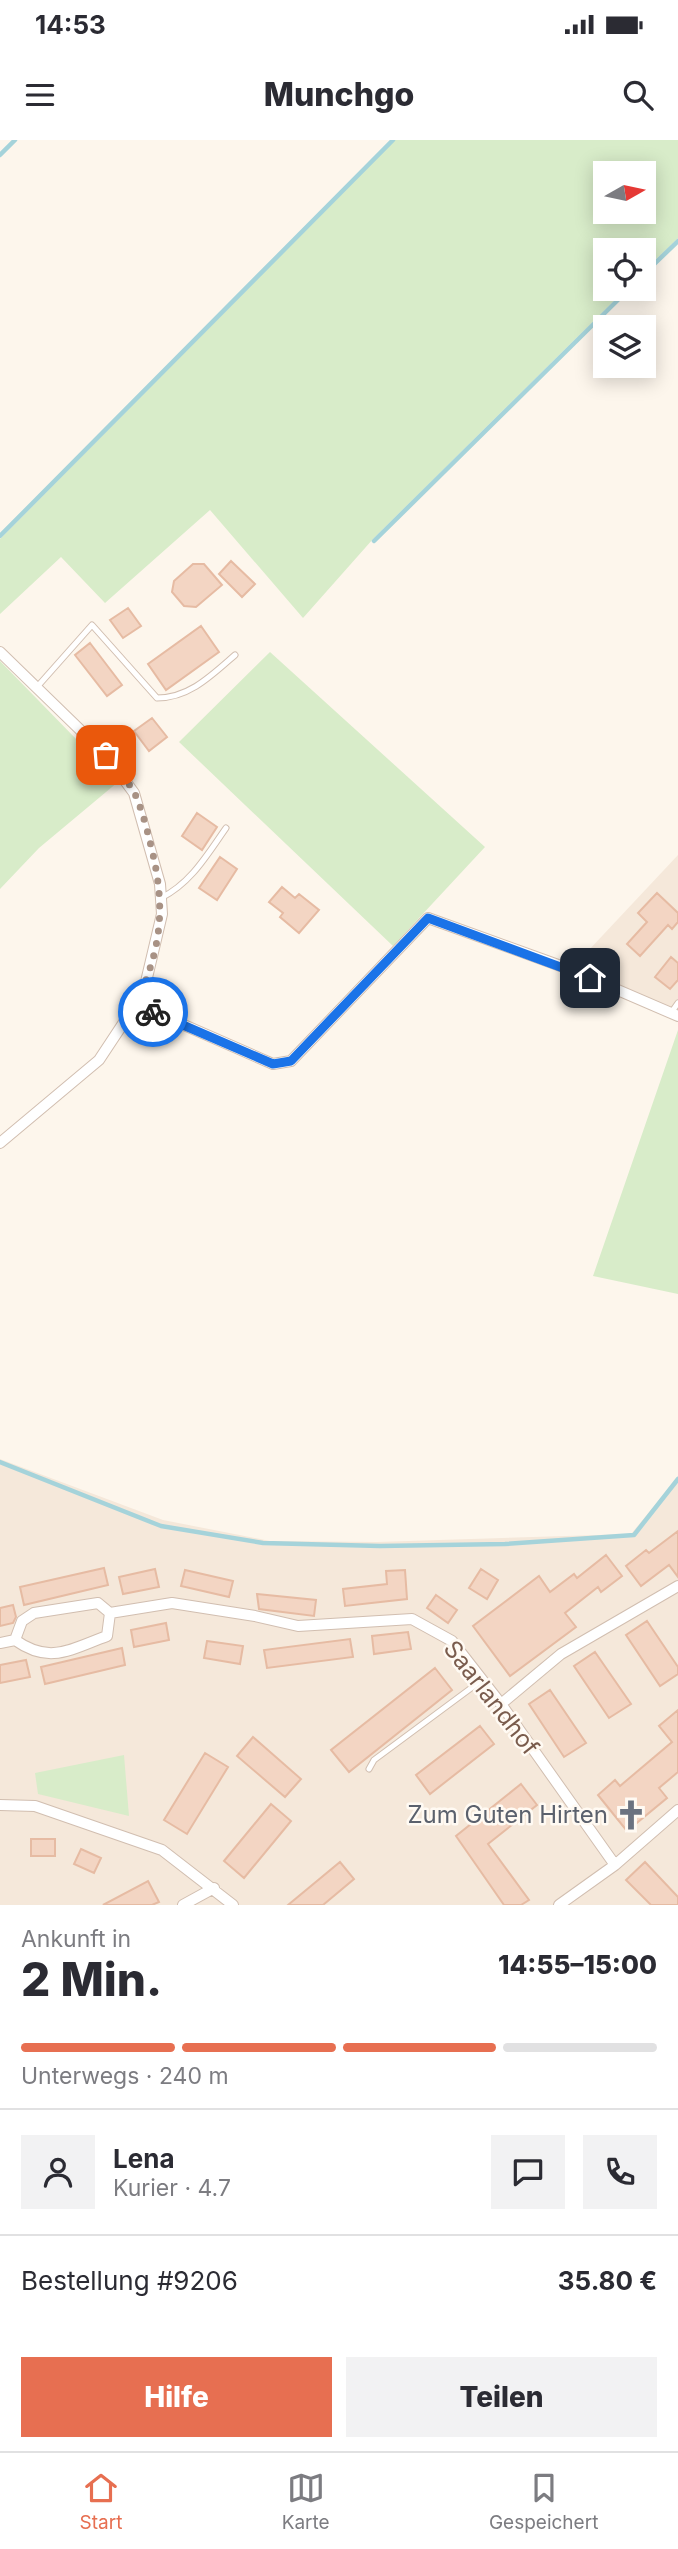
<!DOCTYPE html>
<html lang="de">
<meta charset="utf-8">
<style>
:root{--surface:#fff;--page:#f2f2f3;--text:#2b2b33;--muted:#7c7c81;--line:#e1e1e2;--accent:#e76f51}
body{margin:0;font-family:Inter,sans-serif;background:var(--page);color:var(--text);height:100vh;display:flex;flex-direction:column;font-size:26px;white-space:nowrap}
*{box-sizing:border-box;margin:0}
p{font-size:23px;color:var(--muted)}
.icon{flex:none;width:38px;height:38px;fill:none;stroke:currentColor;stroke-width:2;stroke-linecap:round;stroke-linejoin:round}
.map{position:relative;height:1765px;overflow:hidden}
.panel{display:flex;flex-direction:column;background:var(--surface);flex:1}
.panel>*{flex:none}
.needle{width:46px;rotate:81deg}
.fabs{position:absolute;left:593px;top:21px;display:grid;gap:14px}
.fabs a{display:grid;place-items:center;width:63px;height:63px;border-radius:0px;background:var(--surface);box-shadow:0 4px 18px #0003;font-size:35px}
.pin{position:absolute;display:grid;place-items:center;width:60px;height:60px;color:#fff;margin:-30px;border-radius:14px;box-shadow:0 4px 10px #0006}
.courier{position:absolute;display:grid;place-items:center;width:70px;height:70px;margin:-35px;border:5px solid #1a73e8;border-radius:50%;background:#fff;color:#222;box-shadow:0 2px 9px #0007}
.summary em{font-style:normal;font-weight:800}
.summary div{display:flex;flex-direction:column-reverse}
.summary{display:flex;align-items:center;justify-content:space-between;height:119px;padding:0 21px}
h1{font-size:46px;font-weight:800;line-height:52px}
.bar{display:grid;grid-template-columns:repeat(4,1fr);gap:10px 7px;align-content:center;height:84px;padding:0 21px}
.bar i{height:9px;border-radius:5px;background:var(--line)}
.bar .selected{background:var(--accent)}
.bar p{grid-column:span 4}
.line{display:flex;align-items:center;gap:18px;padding:0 21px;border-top:2px solid var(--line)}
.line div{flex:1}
.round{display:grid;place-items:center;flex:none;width:74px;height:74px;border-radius:0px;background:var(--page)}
.cta{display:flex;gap:14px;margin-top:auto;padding:14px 21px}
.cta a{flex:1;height:80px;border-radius:0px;background:var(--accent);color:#fff;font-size:28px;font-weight:800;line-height:80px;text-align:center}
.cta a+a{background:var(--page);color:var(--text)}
.status{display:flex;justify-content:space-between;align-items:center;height:49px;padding:0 35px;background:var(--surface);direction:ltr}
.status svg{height:19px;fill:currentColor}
header{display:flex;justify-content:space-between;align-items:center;height:91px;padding:0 21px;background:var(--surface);font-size:32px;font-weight:800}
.tabs{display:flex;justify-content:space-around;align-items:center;height:98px;border-top:2px solid var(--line);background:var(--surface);font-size:19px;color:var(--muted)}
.tabs a{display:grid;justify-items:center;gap:4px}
.tabs .selected{color:var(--accent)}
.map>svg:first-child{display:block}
.residential{fill:#f5e8da}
.green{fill:#d8ecc9;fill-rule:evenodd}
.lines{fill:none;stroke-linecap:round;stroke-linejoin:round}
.stream{stroke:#a5d3da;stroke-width:4.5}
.building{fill:#f3d5c3;stroke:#e6bba3;stroke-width:2}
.service-casing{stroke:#d1beb0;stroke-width:7}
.minor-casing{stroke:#d1beb0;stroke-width:12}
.service{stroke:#fff;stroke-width:5}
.minor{stroke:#fff;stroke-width:10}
.done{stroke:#a89285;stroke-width:7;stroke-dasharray:0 12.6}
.route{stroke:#1a73e8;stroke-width:9}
.labels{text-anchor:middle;stroke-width:5;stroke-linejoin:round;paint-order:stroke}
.street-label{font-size:24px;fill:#7a5c4d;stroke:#fffaf3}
.worship-label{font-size:24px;fill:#5b616d;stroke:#fffaf3;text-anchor:end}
</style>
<div class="status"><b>14:53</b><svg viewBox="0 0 49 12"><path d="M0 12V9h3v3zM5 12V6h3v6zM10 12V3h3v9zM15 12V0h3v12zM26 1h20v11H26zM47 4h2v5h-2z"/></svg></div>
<header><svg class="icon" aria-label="menu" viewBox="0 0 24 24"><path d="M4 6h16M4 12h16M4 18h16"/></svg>Munchgo<svg class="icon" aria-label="search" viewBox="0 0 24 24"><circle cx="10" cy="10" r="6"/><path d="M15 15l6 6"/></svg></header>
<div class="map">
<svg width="678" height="1765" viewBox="0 0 678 1765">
<rect width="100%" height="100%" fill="#fdf6ec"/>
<!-- residential -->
<path class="residential" d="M678 715V872L573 827Z
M0 1319 163 1380 270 1401 377 1402 631 1394 678 1337V1765H0Z"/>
<!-- green -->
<path class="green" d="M395 0H678V98L644 131V110H606V149H626L373 399 303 478 210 370 105 463 61 417 0 474V399ZM644 33V72H606V33Z
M270 512 485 707 393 806 179 602Z
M0 521 118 642 39 708 0 749Z
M678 890V1154L593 1136Z
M124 1615 129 1676 38 1654 35 1633Z"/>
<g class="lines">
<!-- stream -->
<path class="stream" d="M0 15 15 0
M644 134 678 101
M0 396 393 0
M374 401 629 149
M0 1322 161 1386 263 1403 380 1406 505 1404 634 1395 678 1339"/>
</g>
<!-- building -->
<path class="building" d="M231 421 255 444 242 457 219 434Z
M193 424H204L222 445 196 467 184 466 172 452 174 441Z
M128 468 141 486 123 498 110 480Z
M201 486 219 512 166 550 148 524Z
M90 503 122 545 107 556 75 515Z
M152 578 167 597 149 611 134 591Z
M197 673 217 687 202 710 182 696Z
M220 717 237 729 217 760 199 748Z
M282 747 295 758 299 754 319 770 299 793 280 777 283 773 269 762Z
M657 753 678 773V782L672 789 668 785 640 816 627 804 647 782 638 773Z
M671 817 678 823V840L670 849 655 837Z
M678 1391V1437L669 1425 641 1446 626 1426 646 1410 649 1413Z
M606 1415 622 1436 601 1452 598 1447 565 1473 576 1487 510 1536 473 1486 539 1436 550 1452 574 1434 577 1438Z
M104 1428 108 1445 24 1465 20 1447Z
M155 1429 159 1447 123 1454 119 1437Z
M481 1429 498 1440 487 1459 469 1448Z
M185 1430 233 1441 229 1457 181 1446Z
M405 1430 407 1459 345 1466 343 1449 387 1444 386 1431Z
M257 1454 316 1460 314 1476 259 1469Z
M436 1455 457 1470 448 1483 427 1468Z
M13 1465 16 1477 13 1483 0 1486V1468Z
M647 1481 678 1527V1534L660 1546 626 1495Z
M166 1483 169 1500 134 1507 131 1490Z
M408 1492 411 1509 374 1514 372 1496Z
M350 1499 353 1517 267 1528 264 1510Z
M207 1501 243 1506 240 1524 204 1518Z
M122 1508 125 1525 45 1544 41 1527Z
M595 1512 631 1564 609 1578 574 1526Z
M26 1520 30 1537 0 1543V1525Z
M435 1528 452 1550 349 1632 331 1610Z
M550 1550 586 1603 564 1617 529 1564Z
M678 1570V1632L659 1648 667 1658 627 1691 598 1655 615 1640 620 1646 672 1602 659 1586Z
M480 1586 494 1604 430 1654 416 1635Z
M253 1597 301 1639 285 1657 237 1616Z
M205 1613 228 1627 187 1694 164 1680Z
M521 1644 537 1665 488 1704 529 1760 521 1765H504L456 1696Z
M271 1664 291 1681 244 1738 224 1721Z
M31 1699H55V1716H31Z
M81 1709 101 1718 94 1733 74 1724Z
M340 1722 354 1739 323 1765H288Z
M645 1722 678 1757V1765H651L626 1740Z
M148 1741 159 1762 152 1765H103Z"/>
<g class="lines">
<!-- service casing -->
<g class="service-casing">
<path id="service" d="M37 547 92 485 157 558C189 558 211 536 235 515
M161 758C191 743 207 715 226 688
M671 873 678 863
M369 1629 374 1620 482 1540"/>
</g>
<!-- minor casing -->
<g class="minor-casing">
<path id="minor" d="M0 512 106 615 134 653 160 744 162 774 145 846 136 864 99 920 0 1003
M136 864 273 924 291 921 428 778 569 829 678 876
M15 1500 22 1481 34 1473 98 1463 110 1473
M0 1503 15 1500C50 1525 71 1509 107 1496L110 1473 172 1463 255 1476 298 1486 412 1479 452 1501 501 1564 615 1725
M501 1564 561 1514 678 1446
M0 1665 35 1666 162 1710 233 1765
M183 1765 214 1748
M559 1765 615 1725 678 1670"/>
</g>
<!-- service -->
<use href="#service" class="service"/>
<!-- minor -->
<use href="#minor" class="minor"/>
</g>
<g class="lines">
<!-- done -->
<path class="done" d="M106 615C115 627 128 640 135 654 142 670 147 689 151 706 166 767 162 807 136 864L153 872"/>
<!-- route -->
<path class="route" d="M153 872 273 924 291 921 428 778 590 838"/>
</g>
<!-- icons -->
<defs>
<g id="church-bare" transform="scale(2.415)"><path d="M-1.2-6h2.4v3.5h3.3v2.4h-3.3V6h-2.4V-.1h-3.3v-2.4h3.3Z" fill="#6b7280" stroke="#fffaf3" stroke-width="2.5" paint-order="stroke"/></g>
</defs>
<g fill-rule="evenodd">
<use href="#church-bare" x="631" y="1675"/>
</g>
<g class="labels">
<!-- street labels -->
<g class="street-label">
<text transform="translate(491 1558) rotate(52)" y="8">Saarlandhof</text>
</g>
<!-- worship labels -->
<g class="worship-label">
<text x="608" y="1683">Zum Guten Hirten</text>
</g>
</g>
</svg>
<div class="fabs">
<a><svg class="needle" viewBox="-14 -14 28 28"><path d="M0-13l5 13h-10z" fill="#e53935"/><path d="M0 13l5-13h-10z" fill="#7c7c81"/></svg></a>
<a><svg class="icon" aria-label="locate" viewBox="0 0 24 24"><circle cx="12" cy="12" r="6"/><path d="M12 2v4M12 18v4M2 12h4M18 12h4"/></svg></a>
<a><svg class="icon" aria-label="layers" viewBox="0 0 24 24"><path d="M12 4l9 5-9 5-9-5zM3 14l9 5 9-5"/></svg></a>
</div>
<div class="pin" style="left:106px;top:615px;background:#ea580c"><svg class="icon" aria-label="bag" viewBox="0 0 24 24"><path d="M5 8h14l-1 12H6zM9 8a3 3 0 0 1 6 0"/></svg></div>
<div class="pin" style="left:590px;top:838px;background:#1f2937"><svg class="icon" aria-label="home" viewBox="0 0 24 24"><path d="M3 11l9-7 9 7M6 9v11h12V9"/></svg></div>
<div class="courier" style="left:153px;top:872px"><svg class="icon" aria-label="bike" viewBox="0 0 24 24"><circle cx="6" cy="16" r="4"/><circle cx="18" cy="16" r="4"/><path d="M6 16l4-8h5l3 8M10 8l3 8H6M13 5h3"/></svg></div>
</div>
<section class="panel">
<div class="summary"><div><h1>2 Min.</h1><p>Ankunft in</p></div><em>14:55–15:00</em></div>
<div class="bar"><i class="selected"></i><i class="selected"></i><i class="selected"></i><i></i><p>Unterwegs · 240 m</p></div>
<div class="line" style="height:126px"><a class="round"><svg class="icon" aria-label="person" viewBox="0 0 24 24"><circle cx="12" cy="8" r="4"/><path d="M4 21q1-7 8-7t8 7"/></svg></a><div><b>Lena</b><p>Kurier · 4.7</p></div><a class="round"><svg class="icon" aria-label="chat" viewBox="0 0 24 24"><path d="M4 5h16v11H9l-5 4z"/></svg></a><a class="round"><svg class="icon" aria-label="phone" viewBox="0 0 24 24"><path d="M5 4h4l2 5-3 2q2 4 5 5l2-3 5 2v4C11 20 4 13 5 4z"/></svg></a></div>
<div class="line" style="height:91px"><div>Bestellung #9206</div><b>35.80 €</b></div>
<div class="cta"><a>Hilfe</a><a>Teilen</a></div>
</section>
<nav class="tabs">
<a class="selected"><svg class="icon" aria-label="home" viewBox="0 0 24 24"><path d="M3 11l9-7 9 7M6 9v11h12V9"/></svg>Start</a>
<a><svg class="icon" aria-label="map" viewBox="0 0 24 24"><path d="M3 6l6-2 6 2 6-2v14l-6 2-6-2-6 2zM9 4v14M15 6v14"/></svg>Karte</a>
<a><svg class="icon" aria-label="saved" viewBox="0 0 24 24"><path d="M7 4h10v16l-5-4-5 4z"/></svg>Gespeichert</a>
</nav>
